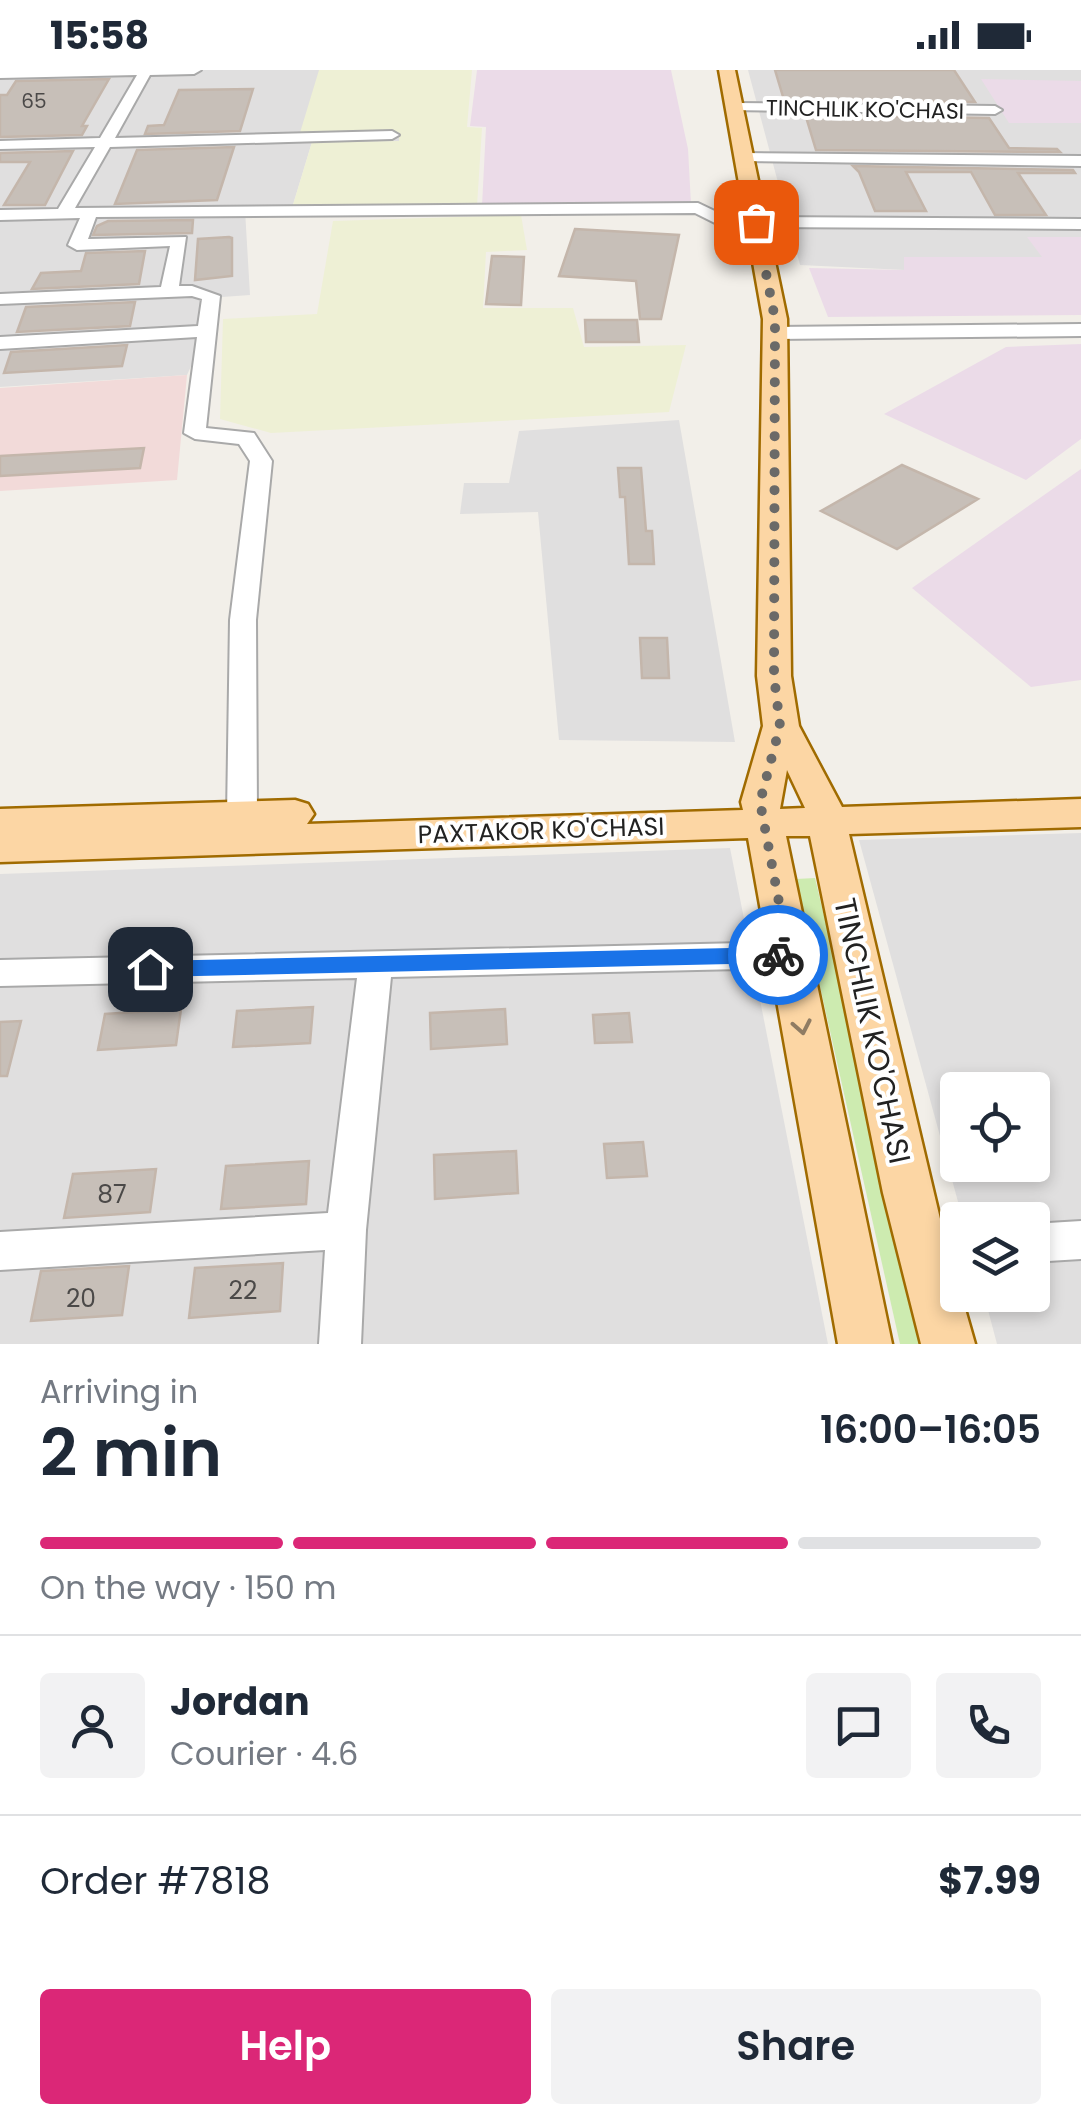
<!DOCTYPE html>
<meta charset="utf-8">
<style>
:root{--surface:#fff;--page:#f2f2f3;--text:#1f2937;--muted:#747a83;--line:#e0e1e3;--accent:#db2777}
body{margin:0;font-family:Poppins,sans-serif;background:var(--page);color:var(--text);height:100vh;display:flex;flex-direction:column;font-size:38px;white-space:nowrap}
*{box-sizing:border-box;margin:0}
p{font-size:32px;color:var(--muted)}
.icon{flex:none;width:55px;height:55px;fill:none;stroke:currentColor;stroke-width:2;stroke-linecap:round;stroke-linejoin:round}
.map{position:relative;height:1274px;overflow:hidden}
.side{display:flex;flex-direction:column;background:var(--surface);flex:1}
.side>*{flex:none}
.fabs{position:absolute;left:940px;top:1002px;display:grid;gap:20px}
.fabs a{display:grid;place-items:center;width:110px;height:110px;border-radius:10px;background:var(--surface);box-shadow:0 5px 15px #0003;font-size:50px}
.pin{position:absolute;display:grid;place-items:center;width:85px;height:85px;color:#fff;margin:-42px;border-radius:20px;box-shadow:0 5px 15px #0006}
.courier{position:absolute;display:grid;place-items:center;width:100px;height:100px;margin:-50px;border:8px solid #1a73e8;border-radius:50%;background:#fff;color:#222;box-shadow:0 2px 12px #0007}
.head em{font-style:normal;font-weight:600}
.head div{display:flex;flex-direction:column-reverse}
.head{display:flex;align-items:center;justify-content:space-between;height:170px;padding:0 40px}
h1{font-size:65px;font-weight:600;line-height:75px}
.bar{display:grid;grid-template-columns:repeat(4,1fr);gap:15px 10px;align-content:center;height:120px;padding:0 40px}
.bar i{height:12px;border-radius:8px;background:var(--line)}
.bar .current{background:var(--accent)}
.bar p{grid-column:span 4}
.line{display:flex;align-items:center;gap:25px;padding:0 40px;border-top:2px solid var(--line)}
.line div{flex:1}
.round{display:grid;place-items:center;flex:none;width:105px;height:105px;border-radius:10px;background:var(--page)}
.primary-button{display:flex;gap:20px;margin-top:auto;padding:20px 40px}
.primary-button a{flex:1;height:115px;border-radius:10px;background:var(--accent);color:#fff;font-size:40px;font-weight:600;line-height:115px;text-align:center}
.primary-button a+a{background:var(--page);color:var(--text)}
.status{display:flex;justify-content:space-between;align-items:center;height:70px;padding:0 50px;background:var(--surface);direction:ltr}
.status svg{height:28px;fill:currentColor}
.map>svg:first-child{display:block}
.residential{fill:#e0dfdf;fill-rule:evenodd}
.commercial{fill:#f2dad9}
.industrial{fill:#ebdbe8}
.farmland{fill:#eef0d5}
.grass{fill:#cdebb0}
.building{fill:#c7bfb8;stroke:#c4b6ab;stroke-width:2.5}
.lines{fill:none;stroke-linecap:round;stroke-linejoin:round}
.minor-casing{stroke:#a9a9a9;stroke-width:4}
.major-casing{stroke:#a06b00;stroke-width:5}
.minor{fill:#fff;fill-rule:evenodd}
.major{fill:#fcd6a4;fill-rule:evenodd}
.oneway{stroke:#8f7c63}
.route{fill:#1a73e8}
.done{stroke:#6b6a68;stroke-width:10;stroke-dasharray:0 18}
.labels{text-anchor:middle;stroke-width:8;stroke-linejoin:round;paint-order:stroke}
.number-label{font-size:20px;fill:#4b4948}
.far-street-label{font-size:22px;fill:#222;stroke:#fff}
.street-label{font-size:25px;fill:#222;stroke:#fff}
.near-number-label{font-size:25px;fill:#4b4948}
.near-street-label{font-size:30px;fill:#222;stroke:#fff}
</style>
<div class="status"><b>15:58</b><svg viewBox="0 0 49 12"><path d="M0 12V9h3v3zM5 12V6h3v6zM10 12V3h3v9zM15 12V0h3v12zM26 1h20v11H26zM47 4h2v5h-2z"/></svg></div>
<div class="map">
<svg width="1081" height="1274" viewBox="0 0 1081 1274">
<rect width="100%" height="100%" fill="#f2efe9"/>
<!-- residential -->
<path class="residential" d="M0 0H333L319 1 400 63 399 72H312L292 138 245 140 250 225 222 227 187 305 0 317Z
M748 0H1081V167H1028L1044 188 905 187V200L800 195Z
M679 350 735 672 559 670 538 442 460 444 464 413H509L519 361Z
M1081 763V1274H997L984 1225H1032V1150H963L859 770ZM958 1020H1032V1095H958Z
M730 778 828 1274H0V804Z"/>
<!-- commercial -->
<path class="commercial" d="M187 305 177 410 0 421V318Z"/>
<!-- industrial -->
<path class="industrial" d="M477 0H671L688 79 691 134 482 136 486 57 470 56Z
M981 9 1081 11V53H1009Z
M1027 167H1081V245L828 247 809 198 904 200V187H1042Z
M1081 274V369L1026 410 884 344 1006 277Z
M1081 399V610L1031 617 912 518Z"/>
<!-- farmland -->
<path class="farmland" d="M319 0H472L467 57 482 58 477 136 292 138 312 72 399 71V63L299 66Z
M521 145 527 180 486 182 483 238H573L584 277 686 275 669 342 271 363 220 349 223 249 317 244 333 151Z"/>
<!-- grass -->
<path class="grass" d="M815 808 926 1274H900L796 809Z"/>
<!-- building -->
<path class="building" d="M775 0H954L975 32 784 30Z
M109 9 82 56H87L82 65 0 67V25H7L16 11Z
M253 19 240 61 145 64 148 56 164 55 179 20Z
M791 45 989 48 1009 78 1057 79 1060 82 816 80 806 47Z
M234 77 217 130 115 134 137 80Z
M73 81 45 135H4L30 92H0V83Z
M853 96 1073 100 1075 103H1018L1046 145H995L971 102H906L926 141H875L859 102Z
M193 150 192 163 93 165 97 156 108 151Z
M575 159 679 165 661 249H640L636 211 559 206Z
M229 167 232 168V206L195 210 198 169Z
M145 181 139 214 32 219 41 203 81 201 86 183Z
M492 186 524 187 521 235 486 234Z
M135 232 130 256 17 262 26 237Z
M585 250H637L639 272H586Z
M127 275 122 296 4 303 11 282Z
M144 378 140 398 0 406V386Z
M902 395 978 429 897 479 821 441Z
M618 398H641L646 461H652L654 494H629L625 427H620Z
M640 568H667L669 608H642Z
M313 937 310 973 233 977 237 941Z
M181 939 176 975 98 980 105 944Z
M505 939 507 974 431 979 430 943Z
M629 943 632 972 595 973 593 945Z
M21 951 7 1006H0V952Z
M643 1072 647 1106 607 1108 604 1074Z
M516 1081 518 1123 435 1129 434 1085Z
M309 1091 306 1134 221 1139 226 1096Z
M156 1099 150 1142 64 1148 73 1104Z
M283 1193 280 1241 189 1248 195 1198Z
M129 1196 122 1245 31 1251 41 1201Z"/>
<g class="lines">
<!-- minor casing -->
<g class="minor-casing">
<path id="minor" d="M0 0H201L194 4 150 5 115 68 392 61 399 65 392 69 110 77 75 138 698 133 721 144 756 147 1081 149V159L756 157 717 154 695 143 96 147 88 169 186 167 179 216H192L220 226 206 358 254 363 272 391 256 550 257 746 253 754 242 757 231 754 227 746 230 550 250 391 239 374 195 369 184 363 197 267 0 279V267L198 256 202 229 192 226 0 234V224L161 217 170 176 77 180 68 175 80 148 0 150V140L58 139 95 77 0 79V71L100 68 137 5 0 8Z
M735 33 995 36 1002 40 995 44 730 40 728 37Z
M744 83 1081 86V96L739 91V85Z
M1081 254V266L775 269 765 263 775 257Z
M789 872 801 876 806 885 801 894 789 898 391 907 366 1160 361 1274H319L325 1180 0 1200V1162L328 1143 357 908 0 916V890Z
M1081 1151V1189L1032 1192V1154Z
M958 1158V1196L925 1198 911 1192 905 1179 911 1166 925 1160Z"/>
</g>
<!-- major casing -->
<g class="major-casing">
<path id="major" d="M719 0H735L787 249 791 606 799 656 842 737 1081 729V757L849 764 958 1225H961L975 1274H921L883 1123 810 766H786L892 1274H838L748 768 0 792V739L295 730 308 734 314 744 307 754 743 740 741 732 763 656 757 606 763 249ZM787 700 805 738 780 739Z"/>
</g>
<!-- minor -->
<use href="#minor" class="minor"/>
<!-- major -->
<use href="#major" class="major"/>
</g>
<!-- one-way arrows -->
<defs><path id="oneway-chevron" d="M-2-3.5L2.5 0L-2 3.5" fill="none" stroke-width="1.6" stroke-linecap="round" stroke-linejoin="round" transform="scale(2.5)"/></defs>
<use class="oneway" href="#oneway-chevron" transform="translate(802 957) rotate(79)"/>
<!-- route -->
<path class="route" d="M778 877 788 885 778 893 150 907 141 899 150 891Z"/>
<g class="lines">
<!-- done -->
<path class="done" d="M756 152 775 249 774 606 780 656 760 732 789 885H778"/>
</g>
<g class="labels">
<!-- number labels -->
<g class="number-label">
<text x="34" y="38">65</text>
</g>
<!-- far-street labels -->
<g class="far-street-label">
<text transform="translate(865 39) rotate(1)" y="8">TINCHLIK KO'CHASI</text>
</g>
<!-- street labels -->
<g class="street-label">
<text transform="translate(541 760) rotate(-2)" y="9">PAXTAKOR KO'CHASI</text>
</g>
<!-- near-number labels -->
<g class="near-number-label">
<text x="112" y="1133">87</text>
<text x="243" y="1229">22</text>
<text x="81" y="1237">20</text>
</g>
<!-- near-street labels -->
<g class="near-street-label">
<text transform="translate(872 961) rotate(78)" y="10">TINCHLIK KO'CHASI</text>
</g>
</g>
</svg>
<div class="fabs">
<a><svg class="icon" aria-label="locate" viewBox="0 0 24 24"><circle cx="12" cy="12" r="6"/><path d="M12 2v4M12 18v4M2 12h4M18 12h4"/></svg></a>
<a><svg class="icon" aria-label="layers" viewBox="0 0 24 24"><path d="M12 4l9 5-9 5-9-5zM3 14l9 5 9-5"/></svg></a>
</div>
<div class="pin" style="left:756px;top:152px;background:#ea580c"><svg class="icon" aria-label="bag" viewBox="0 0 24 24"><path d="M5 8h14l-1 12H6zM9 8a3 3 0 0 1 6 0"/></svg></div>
<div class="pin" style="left:150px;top:899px;background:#1f2937"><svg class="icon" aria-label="home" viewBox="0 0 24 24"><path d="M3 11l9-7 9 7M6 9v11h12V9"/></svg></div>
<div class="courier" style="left:778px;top:885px"><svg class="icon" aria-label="bike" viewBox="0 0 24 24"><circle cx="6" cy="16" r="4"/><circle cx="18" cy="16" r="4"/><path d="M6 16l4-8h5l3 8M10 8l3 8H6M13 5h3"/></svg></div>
</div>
<section class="side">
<div class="head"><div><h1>2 min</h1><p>Arriving in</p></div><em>16:00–16:05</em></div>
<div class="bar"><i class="current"></i><i class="current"></i><i class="current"></i><i></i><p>On the way · 150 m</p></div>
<div class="line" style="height:180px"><a class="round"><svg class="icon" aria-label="person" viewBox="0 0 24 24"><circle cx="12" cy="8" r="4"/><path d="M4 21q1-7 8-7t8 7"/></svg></a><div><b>Jordan</b><p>Courier · 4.6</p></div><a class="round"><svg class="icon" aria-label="chat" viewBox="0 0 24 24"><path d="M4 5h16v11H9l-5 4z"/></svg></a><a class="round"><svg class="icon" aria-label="phone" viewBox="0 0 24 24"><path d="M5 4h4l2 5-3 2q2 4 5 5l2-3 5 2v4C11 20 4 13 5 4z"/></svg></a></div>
<div class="line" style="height:130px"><div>Order #7818</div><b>$7.99</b></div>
<div class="primary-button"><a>Help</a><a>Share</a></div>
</section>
